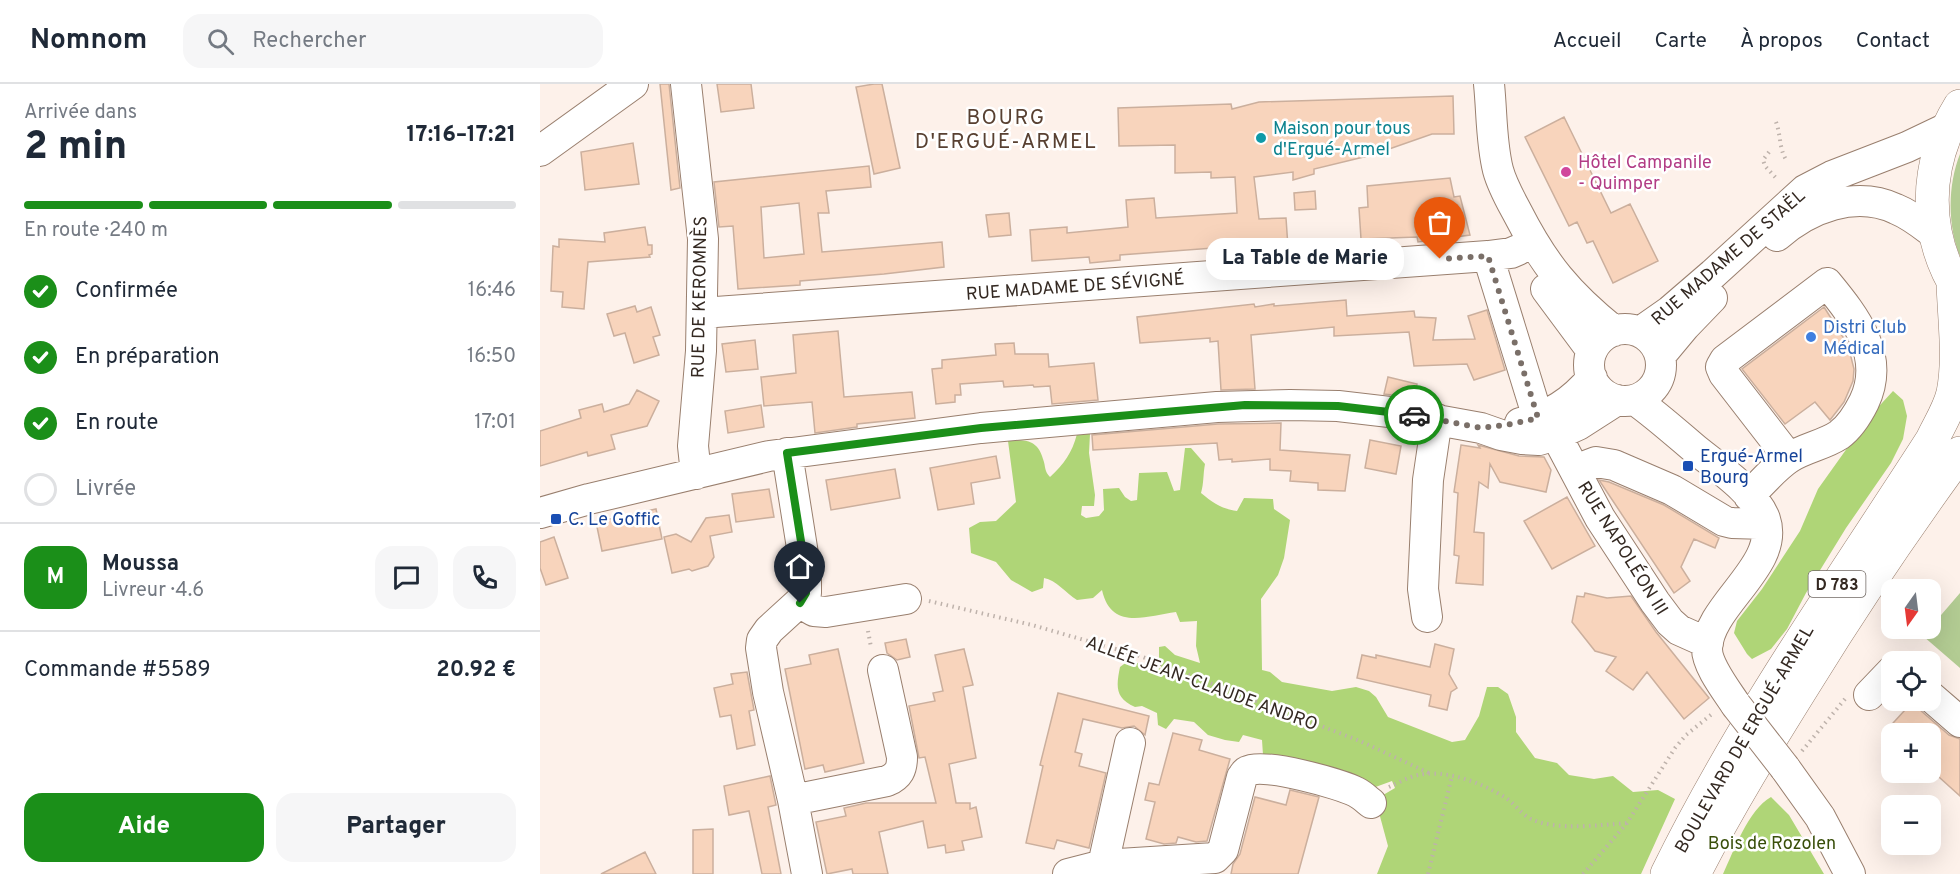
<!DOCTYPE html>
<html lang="fr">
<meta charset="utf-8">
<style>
:root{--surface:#fff;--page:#f6f6f7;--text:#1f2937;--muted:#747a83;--line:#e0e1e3;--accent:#1b8f19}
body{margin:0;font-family:Overpass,sans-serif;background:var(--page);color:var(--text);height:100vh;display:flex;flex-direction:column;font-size:22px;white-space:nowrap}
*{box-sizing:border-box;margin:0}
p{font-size:20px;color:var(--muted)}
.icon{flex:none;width:33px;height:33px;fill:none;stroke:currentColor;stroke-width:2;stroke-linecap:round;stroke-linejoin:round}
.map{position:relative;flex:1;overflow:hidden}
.panel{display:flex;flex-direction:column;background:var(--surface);width:540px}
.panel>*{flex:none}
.needle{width:39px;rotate:194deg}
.buttons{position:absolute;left:1341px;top:495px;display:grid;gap:12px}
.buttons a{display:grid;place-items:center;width:60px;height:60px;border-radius:12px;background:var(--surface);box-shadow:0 6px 24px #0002;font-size:30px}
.pin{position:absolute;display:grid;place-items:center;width:51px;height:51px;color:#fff;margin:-62px -26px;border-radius:50% 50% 50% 0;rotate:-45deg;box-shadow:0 0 6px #0007}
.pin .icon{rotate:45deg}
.courier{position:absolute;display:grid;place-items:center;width:60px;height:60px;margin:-30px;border:4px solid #1b8f19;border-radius:50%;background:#fff;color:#222;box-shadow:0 2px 8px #0007}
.bubble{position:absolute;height:42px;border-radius:18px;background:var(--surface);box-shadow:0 6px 24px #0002;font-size:20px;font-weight:800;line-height:42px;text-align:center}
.overview em{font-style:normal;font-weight:800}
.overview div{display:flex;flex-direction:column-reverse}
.overview{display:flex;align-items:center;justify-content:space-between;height:102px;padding:0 24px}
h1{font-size:39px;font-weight:800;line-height:45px}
.bar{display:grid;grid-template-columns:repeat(4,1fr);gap:9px 6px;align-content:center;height:72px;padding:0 24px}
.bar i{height:8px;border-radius:4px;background:var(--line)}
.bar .on{background:var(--accent)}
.bar p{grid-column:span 4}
.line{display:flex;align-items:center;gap:15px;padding:0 24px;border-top:2px solid var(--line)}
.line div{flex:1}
.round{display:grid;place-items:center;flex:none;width:63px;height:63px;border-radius:18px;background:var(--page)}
ol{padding:0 24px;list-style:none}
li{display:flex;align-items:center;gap:18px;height:66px}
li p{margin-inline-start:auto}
li .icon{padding:6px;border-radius:50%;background:var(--accent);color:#fff;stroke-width:4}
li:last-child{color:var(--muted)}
li i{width:33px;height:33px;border:3px solid var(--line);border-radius:50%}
.button{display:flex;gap:12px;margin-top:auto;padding:12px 24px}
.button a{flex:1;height:69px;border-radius:18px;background:var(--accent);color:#fff;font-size:24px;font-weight:800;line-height:69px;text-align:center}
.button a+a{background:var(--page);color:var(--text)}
header{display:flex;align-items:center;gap:36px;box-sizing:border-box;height:84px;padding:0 30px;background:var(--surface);border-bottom:2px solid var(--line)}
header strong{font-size:28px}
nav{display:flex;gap:33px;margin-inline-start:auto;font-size:21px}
.search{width:420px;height:54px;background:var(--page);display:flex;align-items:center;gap:15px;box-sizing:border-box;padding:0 21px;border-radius:18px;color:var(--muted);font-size:22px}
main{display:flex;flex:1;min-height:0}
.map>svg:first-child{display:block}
.green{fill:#b3cc93}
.forest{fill:#afd577}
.building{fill:#f8d4bc;stroke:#cbaf9d;stroke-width:1.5;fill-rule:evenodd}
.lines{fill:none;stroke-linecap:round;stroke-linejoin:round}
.minor-casing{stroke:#997f6e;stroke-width:32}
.major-casing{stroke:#997f6e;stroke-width:34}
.path{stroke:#beb2ab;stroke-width:4;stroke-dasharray:1.5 4.5;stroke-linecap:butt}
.minor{stroke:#fff;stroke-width:30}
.major{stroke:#fff;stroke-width:33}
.minor-bridge-casing{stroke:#997f6e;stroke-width:32;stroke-linecap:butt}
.minor-bridge{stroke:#fff;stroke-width:30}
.done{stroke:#7a6f68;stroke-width:6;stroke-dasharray:0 10.8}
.route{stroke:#1b8f19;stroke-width:8}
.culture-dot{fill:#0f9aa8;stroke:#fff;stroke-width:2}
.hotel-dot{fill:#d1479c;stroke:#fff;stroke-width:2}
.shop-dot{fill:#3f7fe0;stroke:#fff;stroke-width:2}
.transit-dot{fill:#1a4fb4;stroke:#fff;stroke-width:2}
.labels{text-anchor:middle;stroke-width:5;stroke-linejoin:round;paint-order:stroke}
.shield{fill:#fff;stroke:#716964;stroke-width:1.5}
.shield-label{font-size:16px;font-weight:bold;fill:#342922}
.culture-label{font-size:18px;fill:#0d838f;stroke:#fff;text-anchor:start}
.hotel-label{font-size:18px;fill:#b23c85;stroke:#fff;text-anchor:start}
.street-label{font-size:18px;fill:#342922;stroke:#fff}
.shop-label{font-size:18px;fill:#366cbe;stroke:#fff;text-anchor:start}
.transit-label{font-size:18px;fill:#164399;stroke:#fff;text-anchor:start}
.park-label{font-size:18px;fill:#394f0a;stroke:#fff}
.quarter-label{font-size:21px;letter-spacing:1.5px;fill:#584031;stroke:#fff}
</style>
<header>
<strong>Nomnom</strong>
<div class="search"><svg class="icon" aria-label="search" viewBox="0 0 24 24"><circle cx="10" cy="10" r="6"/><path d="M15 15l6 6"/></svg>Rechercher</div>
<nav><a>Accueil</a><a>Carte</a><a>À propos</a><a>Contact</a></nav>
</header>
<main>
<section class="panel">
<div class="overview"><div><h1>2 min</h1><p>Arrivée dans</p></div><em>17:16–17:21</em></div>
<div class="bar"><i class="on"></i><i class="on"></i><i class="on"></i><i></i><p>En route · 240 m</p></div>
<ol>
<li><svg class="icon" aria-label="check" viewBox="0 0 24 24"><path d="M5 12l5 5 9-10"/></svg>Confirmée<p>16:46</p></li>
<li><svg class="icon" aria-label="check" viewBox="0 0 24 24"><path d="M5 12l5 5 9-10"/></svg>En préparation<p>16:50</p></li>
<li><svg class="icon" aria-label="check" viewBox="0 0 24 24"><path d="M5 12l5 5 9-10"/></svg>En route<p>17:01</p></li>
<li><i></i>Livrée</li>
</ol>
<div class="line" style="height:108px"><b class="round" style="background:var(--accent);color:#fff">M</b><div><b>Moussa</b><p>Livreur · 4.6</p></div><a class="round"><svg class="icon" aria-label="chat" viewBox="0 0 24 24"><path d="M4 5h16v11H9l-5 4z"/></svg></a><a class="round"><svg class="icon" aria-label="phone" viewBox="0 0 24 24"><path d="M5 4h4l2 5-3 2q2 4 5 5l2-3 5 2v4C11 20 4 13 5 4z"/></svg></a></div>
<div class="line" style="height:78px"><div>Commande #5589</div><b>20.92 €</b></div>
<div class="button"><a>Aide</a><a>Partager</a></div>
</section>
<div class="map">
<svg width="1420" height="790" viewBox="0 0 1420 790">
<rect width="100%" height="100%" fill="#fdf1ea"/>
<!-- green -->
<path class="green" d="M1420 70V172C1407 141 1408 100 1420 70Z
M1420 509V584L1383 552Z"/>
<!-- forest -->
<path class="forest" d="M1353 307 1363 316 1367 332 1363 355 1351 379 1306 444 1266 509 1247 545 1231 565 1212 575 1207 570 1194 549 1197 537 1222 505 1260 447 1278 405 1330 332Z
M537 350H550L549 369 555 411 554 422H542L541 431 546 434 559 432 564 426 563 405 579 404 585 413 591 417 597 416 599 389 627 388 634 407 640 406 645 364H651L665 380C663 390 664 399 661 409 673 419 682 425 697 427L704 414 733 415 734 425 750 436 744 474 738 491 721 515 722 586 730 588 742 598 792 607 816 603 829 607 836 613 848 633 912 658 925 656 939 632 947 603H958L968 610 976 633V648L995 674 1017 679 1029 691 1054 695 1073 692 1093 708 1118 706 1135 715 1101 790H837L848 762 838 725V714L855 704 852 697 830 705 723 671 722 656 703 651 699 658 685 656 668 651 654 638 634 635 626 645 618 641 617 629 602 622 595 623C575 614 576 603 580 583L588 577 622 585 619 576V563L625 562 635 571 660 579 656 562 657 537 640 538 636 528C606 532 571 547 562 506L553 514 537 516C526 509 516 496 504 494L503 504 492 508 471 496 456 478 431 469 429 444 440 438 456 437 476 418 468 357C485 355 498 356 503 375 506 383 504 387 510 393 524 380 532 369 537 350Z
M1231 713 1249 731 1284 790H1183C1194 767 1208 726 1231 713Z"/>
<!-- building -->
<path class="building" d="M120 0H129L140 104 131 106Z
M177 0H211L214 24 181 28Z
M334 0H342L360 84 334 90 316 3Z
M913 12 914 50H892L832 71 774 85V90L753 96V88L714 93 719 135 746 134 748 163 700 165V162L580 171V176L550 179 549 173 492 177 490 146 527 143V149L588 143 586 116 614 114 616 134 697 129 695 93 671 94V88L635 89V61L579 62 578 24 691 20 692 25 719 18Z
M1024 33 1071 129 1090 120 1118 177 1073 199 1053 157 1047 159 1037 138 1029 142 985 53Z
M93 59 99 100 45 106 41 68Z
M329 82 331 103 286 107 289 129H278L282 168 402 158 404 183 344 190 260 197V201L198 205 193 142 179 143 174 98ZM259 119 264 170 224 174 221 123Z
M910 94 914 113 920 112 930 151 878 158 877 153 821 155 819 124 828 123 827 102Z
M775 107 776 125 755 126 754 109Z
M469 129 471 151 449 153 446 131Z
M105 143 108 161H112V170L109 171 110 173 48 178 44 225 22 223 23 208 11 207 13 162 19 163V155L65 158 64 149Z
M806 216 807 232 874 227 875 233 896 234 893 256 935 255 928 232 947 226 965 286 934 296 927 280 874 282 869 248 794 252V243L711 251 715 305 681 306 678 257 670 258V254L600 259 597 233 714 220 715 223 734 220V222Z
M95 222 97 228 111 223 120 251 113 253 119 271 94 279 85 249 74 252 67 230Z
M1284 223 1308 261 1314 285 1313 297 1304 318 1290 336 1275 318 1245 340 1202 285Z
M298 247 304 313 372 308 375 334 317 340V343L275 349 272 318 224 322 221 293 256 289 253 251Z
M215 256 218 285 186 288 182 260Z
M474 259 475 270H508L509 283 554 279 558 316 512 320 510 302 494 303 493 301 464 303 463 297 420 300 421 311H415V318L396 320 392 285 402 284V276L456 271 455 260Z
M848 293 877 300 874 314 844 310Z
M97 306 119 317 107 342 71 351 75 365 48 372 47 368 0 382V347L41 334 39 326 62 320 64 328 89 320Z
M221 321 224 343 188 349 185 327Z
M741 339 740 366 810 371 805 407 778 406V399L750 397 751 387 730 386V375L692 378V375L679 376 677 359 553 366 552 351 678 340Z
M830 356 861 362 856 390 825 384Z
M921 361 940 364 938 361 979 372 1004 373 1011 386 1006 408 960 398 950 380 948 404 939 398 934 448 944 449 943 501 916 499 919 472 914 471 918 409 914 408Z
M456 372 460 394 431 399 434 420 398 426 390 384Z
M355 385 360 414 291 426 286 396Z
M1059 396 1069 398 1124 421 1179 454 1175 464 1154 455 1141 483 1150 497 1134 509Z
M229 405 234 433 196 438 192 410Z
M1027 413 1055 462 1012 485 984 437Z
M116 425 122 455 62 467 56 438Z
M189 431 192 448 170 452 174 473 168 482 152 487 149 485 132 489 124 453 136 450 151 458 166 434Z
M14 453 28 494 6 501 0 484V458Z
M1045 509 1067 514 1091 512 1116 548 1169 614 1144 635 1107 588 1093 606 1066 587 1076 573 1055 567 1032 538 1037 512 1044 513Z
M366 555 370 573 357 576 347 569 345 559Z
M895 560 914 565 909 590 917 604 911 608 907 626 889 622 891 611 817 594 822 571 836 574V571L890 583Z
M298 565 324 679 285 688 283 681 265 685 245 585 271 580 269 571Z
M424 565 433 601 423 603 436 674 409 680 416 719H430V725L436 723 442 753 422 757 424 766 406 769 405 761 388 764 383 737 339 748 348 790H313L312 785 287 790 276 738 306 732 304 724 326 719H396L385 673 379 674 369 622 395 617 393 609 403 607 395 571Z
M207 588 214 626 209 627 215 661 197 665 191 631 180 633 174 604 193 600 191 590Z
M518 609 609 632 605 651 594 642 582 644 543 635 535 668 542 670 539 682 566 689 549 764 517 756 514 765 486 759 503 682 500 681Z
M1356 616H1374L1379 625 1409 651 1420 655V712L1390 685V650H1343L1365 626Z
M633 649 662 656 659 666 690 675 667 757 656 758 638 753 636 759 624 760 606 755 615 718 605 716 609 699 619 701Z
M230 692 236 721 228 723 241 790H222L209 727 189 731 184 702Z
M750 706 779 713 758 790H691L693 780 700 770 715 713 746 721Z
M173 745V790H153V746Z
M105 768 116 790H61Z"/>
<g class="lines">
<!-- minor casing -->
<g class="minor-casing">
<path id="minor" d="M146 0 163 155 161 267 153 362 156 390
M949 0C952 29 951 58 958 86 962 101 970 115 977 128 1004 181 1028 210 1074 247
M0 67 93 0
M1237 152C1269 124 1315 106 1356 125 1371 131 1383 141 1395 150
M948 172 998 334
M1006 205 1052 267
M162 229 948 172 971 169 978 166
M1049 281a36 36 0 1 1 72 0a36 36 0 1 1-72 0Z
M1100 248 1130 227 1173 190 1265 106 1292 92 1367 63 1409 43
M1120 272 1145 242 1172 214
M1095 316C1116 331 1135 348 1155 365 1177 383 1215 408 1225 435 1241 481 1168 521 1167 565 1167 582 1187 607 1196 621
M980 339C1010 332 1032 318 1052 294
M1016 351 1060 434 1115 518 1130 538 1139 546 1168 559
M247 369 266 489V509L264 514 229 546 222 556 221 564 228 608 253 716
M1035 386 1056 378 1074 381 1132 406 1184 437 1192 439 1226 440
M1209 412C1222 399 1234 384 1249 374 1264 364 1284 361 1299 351 1310 343 1318 330 1324 318 1346 272 1315 233 1287 199L1185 276 1181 283 1184 290 1249 374
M0 429 49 415 229 372 441 344 677 323 750 321 798 322 858 329 941 344 961 351 982 355 999 356 1016 351 1038 341 1077 316
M260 519 274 527 286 528 366 515
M887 533 883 505 888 396 897 335
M1329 611 1352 587
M1390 612 1420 638
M1245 684 1280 733 1310 790
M563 781 590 659
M267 790 253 716 347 697C359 692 362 685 362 673L343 586
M528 790 563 781 675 774 683 766 702 693C703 692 706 687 708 687 722 678 801 700 816 708 822 711 826 715 831 719"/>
</g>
<!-- major casing -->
<g class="major-casing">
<path id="major" d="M1420 22C1384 80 1382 150 1420 209
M1127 790C1202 637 1300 499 1392 356 1399 341 1409 326 1413 309 1420 274 1414 234 1413 198
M1154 790C1188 723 1227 660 1267 596 1315 518 1366 443 1420 369"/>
</g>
<!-- path -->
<path class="path" d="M1236 38C1241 51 1239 66 1247 77
M1229 68 1223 76 1225 82 1236 94
M389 517 492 541 600 572 820 657 889 689
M328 547 331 563
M1262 667 1305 615
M849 703C858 699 868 693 878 691 907 685 942 699 966 714 975 720 981 730 991 735 1016 747 1059 741 1087 739
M888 790 912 692
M1043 790 1087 739 1135 664 1146 651 1172 630"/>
<!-- minor -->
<use href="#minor" class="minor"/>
<!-- major -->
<use href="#major" class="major"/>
<!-- minor-bridge casing -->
<g class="minor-bridge-casing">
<path id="minor-bridge" d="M1196 621 1245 684"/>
</g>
<!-- minor-bridge -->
<use href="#minor-bridge" class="minor-bridge"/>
</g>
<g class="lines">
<!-- done -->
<path class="done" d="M874 331 941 344 972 340 998 334 948 172 900 175"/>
<!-- route -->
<path class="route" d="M260 519 266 509V489L247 369 441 344 705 321 798 322 874 331"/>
</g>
<!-- markers -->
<circle class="culture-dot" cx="721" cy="54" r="6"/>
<circle class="hotel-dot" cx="1026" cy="88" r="6"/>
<circle class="shop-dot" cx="1271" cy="253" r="6"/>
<g class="transit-dot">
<rect x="1142" y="376" width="12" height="12" rx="3"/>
<rect x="10" y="429" width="12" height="12" rx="3"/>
</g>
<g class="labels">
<!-- shield labels -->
<rect class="shield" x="1268.5" y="487" width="57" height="26" rx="4.5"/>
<g class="shield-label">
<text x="1297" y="506">D 783</text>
</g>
<!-- culture labels -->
<g class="culture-label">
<text x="733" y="50">Maison pour tous<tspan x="733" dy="21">d'Ergué-Armel</tspan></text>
</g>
<!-- hotel labels -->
<g class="hotel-label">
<text x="1038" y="84">Hôtel Campanile<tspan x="1038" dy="21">- Quimper</tspan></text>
</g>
<!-- street labels -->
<g class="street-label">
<text transform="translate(1188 173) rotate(-41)" y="6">RUE MADAME DE STAËL</text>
<text transform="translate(535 202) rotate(-4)" y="6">RUE MADAME DE SÉVIGNÉ</text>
<text transform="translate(159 213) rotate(-89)" y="6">RUE DE KEROMNÈS</text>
<text transform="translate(1083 464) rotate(58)" y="6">RUE NAPOLÉON III</text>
<text transform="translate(662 599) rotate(20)" y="6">ALLÉE JEAN-CLAUDE ANDRO</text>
<text transform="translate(1204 655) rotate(-60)" y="6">BOULEVARD DE ERGUÉ-ARMEL</text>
</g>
<!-- shop labels -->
<g class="shop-label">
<text x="1283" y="249">Distri Club<tspan x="1283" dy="21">Médical</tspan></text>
</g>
<!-- transit labels -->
<g class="transit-label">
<text x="1160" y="378">Ergué-Armel<tspan x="1160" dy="21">Bourg</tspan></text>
<text x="28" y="441">C. Le Goffic</text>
</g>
<!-- park labels -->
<g class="park-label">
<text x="1232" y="765">Bois de Rozolen</text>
</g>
<!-- quarter labels -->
<g class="quarter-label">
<text x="466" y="40">BOURG<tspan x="466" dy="24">D'ERGUÉ-ARMEL</tspan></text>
</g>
</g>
</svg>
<div class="buttons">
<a><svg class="needle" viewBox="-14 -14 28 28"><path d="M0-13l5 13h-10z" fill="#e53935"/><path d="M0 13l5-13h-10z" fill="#747a83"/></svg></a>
<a><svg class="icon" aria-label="locate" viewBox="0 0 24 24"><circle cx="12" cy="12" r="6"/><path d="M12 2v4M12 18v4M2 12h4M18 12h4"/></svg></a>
<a>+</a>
<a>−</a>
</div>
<div class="pin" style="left:900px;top:175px;background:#ea580c"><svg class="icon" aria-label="bag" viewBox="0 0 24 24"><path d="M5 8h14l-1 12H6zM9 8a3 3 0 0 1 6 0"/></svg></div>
<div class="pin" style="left:260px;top:519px;background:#1f2937"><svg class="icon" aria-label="home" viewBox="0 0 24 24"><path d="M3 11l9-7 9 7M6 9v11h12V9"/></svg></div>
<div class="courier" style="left:874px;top:331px"><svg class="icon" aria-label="car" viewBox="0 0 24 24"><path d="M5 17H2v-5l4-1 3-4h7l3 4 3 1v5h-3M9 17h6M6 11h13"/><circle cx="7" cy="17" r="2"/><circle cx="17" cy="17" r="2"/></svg></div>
<div class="bubble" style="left:666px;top:154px;width:198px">La Table de Marie</div>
</div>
</main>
